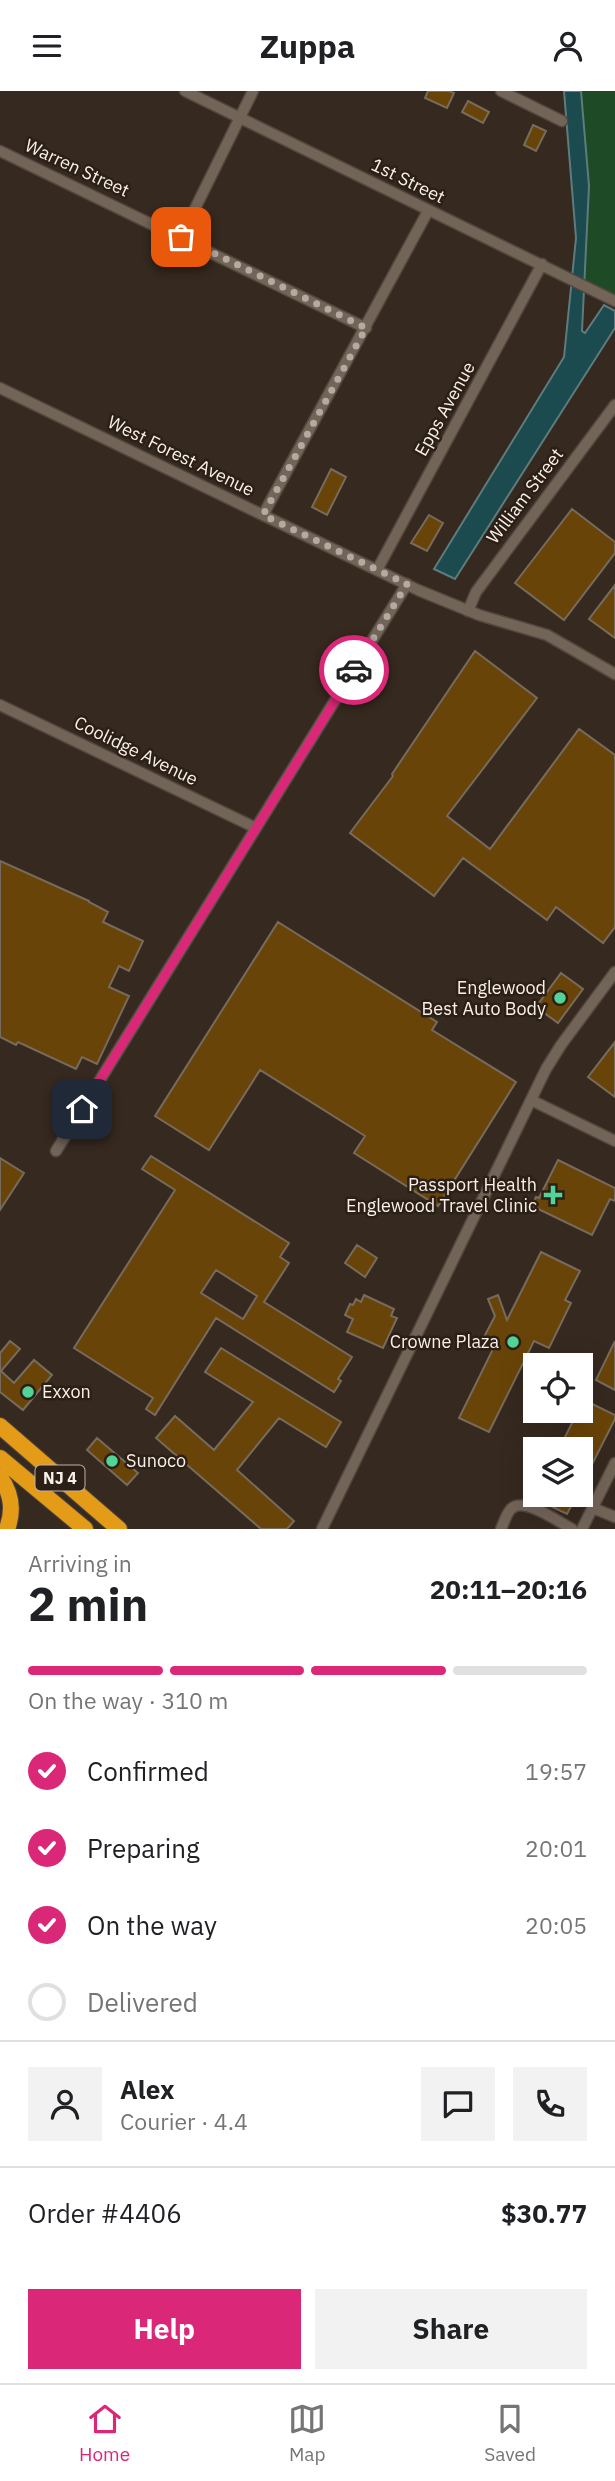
<!DOCTYPE html>
<meta charset="utf-8">
<style>
:root{--surface:#fff;--page:#f2f2f2;--text:#202124;--muted:#757577;--line:#e0e0e0;--accent:#db2777}
body{margin:0;font-family:"IBM Plex Sans",sans-serif;background:var(--page);color:var(--text);height:100vh;display:flex;flex-direction:column;font-size:26px;white-space:nowrap}
*{box-sizing:border-box;margin:0}
p{font-size:23px;color:var(--muted)}
.icon{flex:none;width:38px;height:38px;fill:none;stroke:currentColor;stroke-width:2;stroke-linecap:round;stroke-linejoin:round}
.map{position:relative;height:1438px;overflow:hidden}
.drawer{display:flex;flex-direction:column;background:var(--surface);flex:1}
.drawer>*{flex:none}
.buttons{position:absolute;left:523px;top:1262px;display:grid;gap:14px}
.buttons a{display:grid;place-items:center;width:70px;height:70px;border-radius:0px;background:var(--surface);box-shadow:0 7px 28px #0002;font-size:35px}
.pin{position:absolute;display:grid;place-items:center;width:60px;height:60px;color:#fff;margin:-30px;border-radius:14px;box-shadow:0 4px 10px #0006}
.courier{position:absolute;display:grid;place-items:center;width:70px;height:70px;margin:-35px;border:5px solid #db2777;border-radius:50%;background:#fff;color:#222;box-shadow:0 2px 9px #0007}
.head em{font-style:normal;font-weight:800}
.head div{display:flex;flex-direction:column-reverse}
.head{display:flex;align-items:center;justify-content:space-between;height:119px;padding:0 28px}
h1{font-size:46px;font-weight:800;line-height:52px}
.bar{display:grid;grid-template-columns:repeat(4,1fr);gap:10px 7px;align-content:center;height:84px;padding:0 28px}
.bar i{height:9px;border-radius:5px;background:var(--line)}
.bar .current{background:var(--accent)}
.bar p{grid-column:span 4}
.line{display:flex;align-items:center;gap:18px;padding:0 28px;border-top:2px solid var(--line)}
.line div{flex:1}
.round{display:grid;place-items:center;flex:none;width:74px;height:74px;border-radius:0px;background:var(--page)}
ol{padding:0 28px;list-style:none}
li{display:flex;align-items:center;gap:21px;height:77px}
li p{margin-inline-start:auto}
li .icon{padding:7px;border-radius:50%;background:var(--accent);color:#fff;stroke-width:4}
li:last-child{color:var(--muted)}
li i{width:38px;height:38px;border:4px solid var(--line);border-radius:50%}
.button{display:flex;gap:14px;margin-top:auto;padding:14px 28px}
.button a{flex:1;height:80px;border-radius:0px;background:var(--accent);color:#fff;font-size:28px;font-weight:800;line-height:80px;text-align:center}
.button a+a{background:var(--page);color:var(--text)}
header{display:flex;justify-content:space-between;align-items:center;height:91px;padding:0 28px;background:var(--surface);font-size:32px;font-weight:800}
.menu{display:flex;justify-content:space-around;align-items:center;height:98px;border-top:2px solid var(--line);background:var(--surface);font-size:19px;color:var(--muted)}
.menu a{display:grid;justify-items:center;gap:4px}
.menu .current{color:var(--accent)}
.map>svg:first-child{display:block}
.green{fill:#1e4a26}
.water{fill:#1b4a4f;stroke:#5e7c7d;stroke-width:2}
.building{fill:#694408;stroke:#776b5d;stroke-width:2;fill-rule:evenodd}
.lines{fill:none;stroke-linecap:round;stroke-linejoin:round}
.minor-casing{stroke:#52473e;stroke-width:13}
.highway-casing{stroke:#52473e;stroke-width:18}
.minor{stroke:#736458;stroke-width:10}
.highway{stroke:#e49b17;stroke-width:16}
.done{stroke:#b5aaa2;stroke-width:7;stroke-dasharray:0 12.6}
.route{stroke:#db2777;stroke-width:9}
.poi-dot{fill:#52d397;stroke:#2c2016;stroke-width:2.5}
.labels{text-anchor:middle;stroke-width:5;stroke-linejoin:round;paint-order:stroke}
.shield{fill:#2c2016;stroke:#bcb2aa;stroke-width:2}
.shield-label{font-size:16px;font-weight:bold;fill:#f9f0e9}
.street-label{font-size:18px;fill:#f9f0e9;stroke:#2c2016}
.poi-label{font-size:18px;fill:#f9f0e9;stroke:#2c2016;text-anchor:end}
</style>
<header><svg class="icon" aria-label="menu" viewBox="0 0 24 24"><path d="M4 6h16M4 12h16M4 18h16"/></svg>Zuppa<svg class="icon" aria-label="person" viewBox="0 0 24 24"><circle cx="12" cy="8" r="4"/><path d="M4 21q1-7 8-7t8 7"/></svg></header>
<div class="map">
<svg width="615" height="1438" viewBox="0 0 615 1438">
<rect width="100%" height="100%" fill="#36291f"/>
<!-- green -->
<path class="green" d="M581 0H615V210L585 190 589 95Z"/>
<!-- water -->
<path class="water" d="M564 0H581L589 95 582 240 585 242 604 214 615 220V237L455 488 434 478 564 266 576 147Z"/>
<!-- building -->
<path class="building" d="M428 0H449L454 2 447 17 425 7Z
M468 10 489 21 483 32 462 21Z
M533 34 546 40 536 60 524 54Z
M331 378 346 386 327 424 312 416Z
M572 418 615 451V462L564 529 515 492Z
M429 424 443 432 427 460 411 452Z
M615 494V547L589 528Z
M475 560 537 607 447 725 490 758 579 638 615 664V836L603 852 556 816 547 829 463 767 434 805 350 742 393 685 392 683Z
M0 770 89 810V811L108 821 103 831 143 850 129 880 119 875 109 896 129 905 97 973 82 966 76 978 18 951 16 954 0 946Z
M278 831 437 931 432 939 516 991 438 1115 354 1062 365 1045 260 979 209 1059 155 1025Z
M561 882 583 898 558 932 536 916Z
M615 951V1006L588 986Z
M151 1065 289 1152 280 1166 289 1172 264 1211 352 1266 338 1288 341 1290 334 1301 216 1227 155 1324 146 1318 153 1307 74 1257 175 1099 142 1078ZM216 1179 257 1205 243 1228 201 1202Z
M0 1067 24 1082 0 1119Z
M558 1069 615 1097V1110L610 1108 592 1144 532 1115 536 1106 539 1107Z
M357 1154 377 1167 365 1186 345 1172Z
M541 1161 580 1180 565 1209 571 1212 549 1257 534 1250 489 1341 459 1327 496 1252 484 1246 495 1225 488 1208 498 1204 507 1229Z
M364 1204 394 1218 391 1225 397 1227 383 1257 347 1241 353 1228 345 1224 350 1213 353 1214 356 1208 361 1211Z
M10 1250 20 1258 1 1280 14 1292 34 1269 52 1284 23 1319 0 1301V1262Z
M615 1250V1299L596 1289Z
M221 1257 341 1331 326 1356 279 1327 237 1379 294 1430 287 1438H261L156 1347 175 1325 214 1359 253 1311 205 1281Z
M584 1309 615 1324V1328L581 1395V1358H559L578 1320H581Z
M97 1347 138 1382 127 1394 87 1359Z
M527 1404H577L567 1423Z"/>
<g class="lines">
<!-- minor casing -->
<g class="minor-casing">
<path id="minor" d="M185 0 615 210
M501 0 562 30
M0 60 366 237
M181 146 253 0
M0 297 418 499 479 524 547 544 615 583
M263 424 428 120
M377 479 542 173
M468 520 476 501 615 314
M0 614 256 737
M531 1009 615 1050
M56 1060 407 493
M593 1417 615 1426
M322 1438 546 978 561 954 615 881
M501 1438C504 1432 506 1423 511 1418 523 1405 559 1431 572 1438
M582 1438 615 1372"/>
</g>
<!-- highway casing -->
<g class="highway-casing">
<path id="highway" d="M0 1335 119 1438
M0 1367 85 1438
M0 1386C12 1403 14 1419 7 1438"/>
</g>
<!-- minor -->
<use href="#minor" class="minor"/>
<!-- highway -->
<use href="#highway" class="highway"/>
</g>
<g class="lines">
<!-- done -->
<path class="done" d="M181 146 366 237 263 424 407 493 354 579"/>
<!-- route -->
<path class="route" d="M82 1018 354 579"/>
</g>
<!-- markers -->
<g class="poi-dot">
<circle cx="560" cy="907" r="7"/>
<path d="M549.5 1093.5h7v7h7v7h-7v7h-7v-7h-7v-7h7z"/>
<circle cx="513" cy="1251" r="7"/>
<circle cx="28" cy="1301" r="7"/>
<circle cx="112" cy="1370" r="7"/>
</g>
<g class="labels">
<!-- shield labels -->
<rect class="shield" x="35.5" y="1374.5" width="49" height="25" rx="5"/>
<g class="shield-label">
<text x="60" y="1393">NJ 4</text>
</g>
<!-- street labels -->
<g class="street-label">
<text transform="translate(77 77) rotate(25)" y="6">Warren Street</text>
<text transform="translate(408 90) rotate(26)" y="6">1st Street</text>
<text transform="translate(445 318) rotate(-61)" y="6">Epps Avenue</text>
<text transform="translate(181 365) rotate(26)" y="6">West Forest Avenue</text>
<text transform="translate(525 405) rotate(-53)" y="6">William Street</text>
<text transform="translate(136 660) rotate(26)" y="6">Coolidge Avenue</text>
</g>
<!-- poi labels -->
<g class="poi-label">
<text x="546" y="903">Englewood<tspan x="546" dy="21">Best Auto Body</tspan></text>
<text x="537" y="1100">Passport Health<tspan x="537" dy="21">Englewood Travel Clinic</tspan></text>
<text x="499" y="1257">Crowne Plaza</text>
<text x="42" y="1307" text-anchor="start">Exxon</text>
<text x="126" y="1376" text-anchor="start">Sunoco</text>
</g>
</g>
</svg>
<div class="buttons">
<a><svg class="icon" aria-label="locate" viewBox="0 0 24 24"><circle cx="12" cy="12" r="6"/><path d="M12 2v4M12 18v4M2 12h4M18 12h4"/></svg></a>
<a><svg class="icon" aria-label="layers" viewBox="0 0 24 24"><path d="M12 4l9 5-9 5-9-5zM3 14l9 5 9-5"/></svg></a>
</div>
<div class="pin" style="left:181px;top:146px;background:#ea580c"><svg class="icon" aria-label="bag" viewBox="0 0 24 24"><path d="M5 8h14l-1 12H6zM9 8a3 3 0 0 1 6 0"/></svg></div>
<div class="pin" style="left:82px;top:1018px;background:#1f2937"><svg class="icon" aria-label="home" viewBox="0 0 24 24"><path d="M3 11l9-7 9 7M6 9v11h12V9"/></svg></div>
<div class="courier" style="left:354px;top:579px"><svg class="icon" aria-label="car" viewBox="0 0 24 24"><path d="M5 17H2v-5l4-1 3-4h7l3 4 3 1v5h-3M9 17h6M6 11h13"/><circle cx="7" cy="17" r="2"/><circle cx="17" cy="17" r="2"/></svg></div>
</div>
<section class="drawer">
<div class="head"><div><h1>2 min</h1><p>Arriving in</p></div><em>20:11–20:16</em></div>
<div class="bar"><i class="current"></i><i class="current"></i><i class="current"></i><i></i><p>On the way · 310 m</p></div>
<ol>
<li><svg class="icon" aria-label="check" viewBox="0 0 24 24"><path d="M5 12l5 5 9-10"/></svg>Confirmed<p>19:57</p></li>
<li><svg class="icon" aria-label="check" viewBox="0 0 24 24"><path d="M5 12l5 5 9-10"/></svg>Preparing<p>20:01</p></li>
<li><svg class="icon" aria-label="check" viewBox="0 0 24 24"><path d="M5 12l5 5 9-10"/></svg>On the way<p>20:05</p></li>
<li><i></i>Delivered</li>
</ol>
<div class="line" style="height:126px"><a class="round"><svg class="icon" aria-label="person" viewBox="0 0 24 24"><circle cx="12" cy="8" r="4"/><path d="M4 21q1-7 8-7t8 7"/></svg></a><div><b>Alex</b><p>Courier · 4.4</p></div><a class="round"><svg class="icon" aria-label="chat" viewBox="0 0 24 24"><path d="M4 5h16v11H9l-5 4z"/></svg></a><a class="round"><svg class="icon" aria-label="phone" viewBox="0 0 24 24"><path d="M5 4h4l2 5-3 2q2 4 5 5l2-3 5 2v4C11 20 4 13 5 4z"/></svg></a></div>
<div class="line" style="height:91px"><div>Order #4406</div><b>$30.77</b></div>
<div class="button"><a>Help</a><a>Share</a></div>
</section>
<nav class="menu">
<a class="current"><svg class="icon" aria-label="home" viewBox="0 0 24 24"><path d="M3 11l9-7 9 7M6 9v11h12V9"/></svg>Home</a>
<a><svg class="icon" aria-label="map" viewBox="0 0 24 24"><path d="M3 6l6-2 6 2 6-2v14l-6 2-6-2-6 2zM9 4v14M15 6v14"/></svg>Map</a>
<a><svg class="icon" aria-label="saved" viewBox="0 0 24 24"><path d="M7 4h10v16l-5-4-5 4z"/></svg>Saved</a>
</nav>
